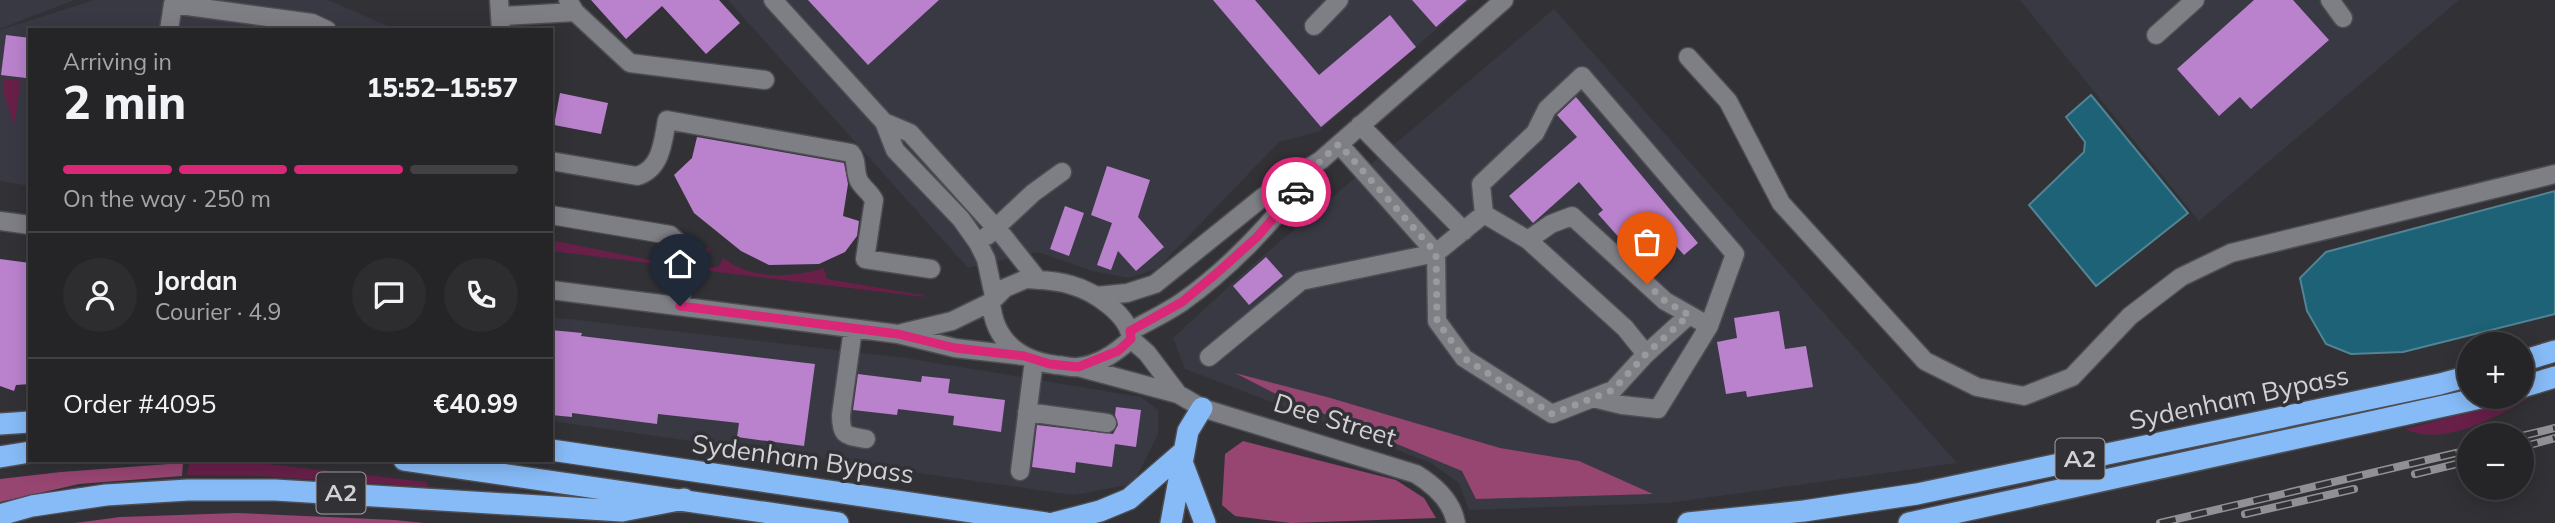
<!DOCTYPE html>
<meta charset="utf-8">
<style>
:root{--surface:#252528;--page:#2d2d30;--text:#f1f3f6;--muted:#a3a5a8;--line:#424245;--accent:#db2777}
body{margin:0;font-family:Mulish,sans-serif;background:var(--page);color:var(--text);height:100vh;display:flex;flex-direction:column;font-size:26px;white-space:nowrap}
*{box-sizing:border-box;margin:0}
p{font-size:23px;color:var(--muted)}
.icon{flex:none;width:38px;height:38px;fill:none;stroke:currentColor;stroke-width:2;stroke-linecap:round;stroke-linejoin:round}
.map{position:relative;flex:1;overflow:hidden}
.panel{position:absolute;left:28px;top:28px;width:525px;height:434px;display:flex;flex-direction:column;background:var(--surface);border-radius:0px;box-shadow:0 4px 18px #0003,0 0 0 2px var(--line)}
.panel>*{flex:none}
.tools{position:absolute;left:2457px;top:332px;display:grid;gap:14px}
.tools a{display:grid;place-items:center;width:77px;height:77px;border-radius:50%;background:var(--surface);box-shadow:0 4px 18px #0003,0 0 0 2px var(--line);font-size:35px}
.pin{position:absolute;display:grid;place-items:center;width:60px;height:60px;color:#fff;margin:-72px -30px;border-radius:50% 50% 50% 0;rotate:-45deg;box-shadow:0 0 7px #0007}
.pin .icon{rotate:45deg}
.courier{position:absolute;display:grid;place-items:center;width:70px;height:70px;margin:-35px;border:5px solid #db2777;border-radius:50%;background:#fff;color:#222;box-shadow:0 2px 9px #0007}
.overview em{font-style:normal;font-weight:800}
.overview div{display:flex;flex-direction:column-reverse}
.overview{display:flex;align-items:center;justify-content:space-between;height:119px;padding:0 35px}
h1{font-size:46px;font-weight:800;line-height:52px}
.bar{display:grid;grid-template-columns:repeat(4,1fr);gap:10px 7px;align-content:center;height:84px;padding:0 35px}
.bar i{height:9px;border-radius:5px;background:var(--line)}
.bar .on{background:var(--accent)}
.bar p{grid-column:span 4}
.line{display:flex;align-items:center;gap:18px;padding:0 35px;border-top:2px solid var(--line)}
.line div{flex:1}
.round{display:grid;place-items:center;flex:none;width:74px;height:74px;border-radius:37px;background:var(--page)}
.map>svg:first-child{display:block}
.built{fill:#393944}
.green{fill:#682049}
.forest{fill:#974571}
.water{fill:#1d6276;stroke:#538493;stroke-width:2}
.building{fill:#ba82cd}
.lines{fill:none;stroke-linecap:round;stroke-linejoin:round}
.minor-casing{stroke:#4d4d52;stroke-width:21}
.highway-casing{stroke:#4d4d52;stroke-width:24}
.minor{stroke:#7e7e85;stroke-width:18}
.highway{stroke:#87bbf7;stroke-width:21}
.rail-casing{stroke:#919195;stroke-width:8}
.rail{stroke:#313136;stroke-width:5;stroke-dasharray:16;stroke-linecap:butt}
.done{stroke:#9a9a9e;stroke-width:7;stroke-dasharray:0 12.6}
.route{stroke:#db2777;stroke-width:9}
.labels{text-anchor:middle;stroke-width:7;stroke-linejoin:round;paint-order:stroke}
.shield{fill:#313136;stroke:#a2a2a6;stroke-width:2}
.shield-label{font-size:24px;font-weight:bold;fill:#d2d2d6}
.street-label{font-size:26px;fill:#d2d2d6;stroke:#313136}
</style>
<div class="map">
<svg width="2555" height="523" viewBox="0 0 2555 523">
<rect width="100%" height="100%" fill="#313136"/>
<!-- built -->
<path class="built" d="M0 0H74L0 29Z
M94 0H328L397 30H30V186L0 181V30Z
M728 0H1470L1318 132 1279 142 1157 269 1129 278 1092 271 1038 252 968 268Z
M2020 0H2459L2199 221Z
M1554 9 1957 463 1668 503 1469 510 1459 483 1431 463 1185 369 1173 338 1251 266Z
M551 317 906 358 1141 397 1158 410V434L1133 484 1074 495 551 421Z"/>
<!-- green -->
<path class="green" d="M3 78 21 81 14 125 4 94Z
M551 240 660 262 663 248 671 250 674 256 672 266 551 251Z
M707 247 711 250 708 252 705 263 712 268 719 266 723 258C754 280 788 278 824 268L827 279 922 295 924 297 700 270 703 254Z
M2532 396C2499 416 2444 448 2405 429Z
M240 461 427 482 428 487 261 476 187 475 189 463Z"/>
<!-- forest -->
<path class="forest" d="M1235 373 1327 397 1500 448 1579 461 1653 494 1476 499 1462 471 1274 393Z
M1243 441 1396 480 1424 498 1436 518 1291 523 1235 516 1222 505 1225 454Z
M183 463 182 476 79 484 0 502V479L61 472Z
M237 513 395 520 424 523H75L120 517Z"/>
<!-- water -->
<path class="water" d="M2091 95 2188 213 2096 286 2029 205 2084 152 2085 142 2066 117Z
M2555 191V314L2403 352 2351 354 2326 344 2307 311 2300 278 2326 252Z"/>
<!-- building -->
<path class="building" d="M591 0H719L740 23 706 54 662 6 626 39Z
M808 0H939L868 65Z
M1213 0H1255L1319 75 1390 15 1416 47 1321 127Z
M1412 0H1467L1436 27Z
M2254 0H2293L2329 40 2251 109 2240 97 2219 116 2177 69Z
M6 35 30 38 26 78 1 75Z
M560 93 608 103 601 134 554 125Z
M1576 97 1698 243 1684 255 1675 245 1647 269 1598 214 1603 210 1579 182 1533 223 1509 196 1577 137 1557 115Z
M697 137 844 163 848 184 843 216 859 221 857 236 845 252 819 264 769 265 741 251 694 213 674 175 692 158Z
M1107 166 1150 180 1138 217 1164 247 1136 271 1118 251 1111 270 1097 265 1112 223 1091 215Z
M1065 206 1084 213 1069 256 1050 249Z
M1266 257 1283 276 1249 305 1233 286Z
M0 259 30 263V384L16 385 14 391 0 386Z
M1779 311 1785 349 1806 346 1813 387 1747 397 1746 391 1726 394 1717 342 1737 338 1734 318Z
M551 330 582 333 581 336 815 364 804 446 737 437 739 423 658 414 657 424 572 413V417L551 415Z
M858 374 921 382 922 376 950 379 948 393 1005 400 1001 432 953 425 954 416 898 409 897 415 853 410Z
M1116 407 1141 410 1136 447 1115 444 1112 467 1076 462 1075 473 1032 467 1037 425 1113 434 1118 425 1115 415Z"/>
<g class="lines">
<!-- minor casing -->
<g class="minor-casing">
<path id="minor" d="M499 0 501 30
M568 0 575 12 630 63 765 80
M773 0 884 122 895 150 961 219 978 243 986 259 994 296
M2330 0 2343 18
M502 16 575 12
M1314 26 1339 0
M169 30 173 4 312 23 327 30
M2156 35 2195 0
M1688 57 1728 101 1781 203 1925 361 1977 387 2024 396 2072 377 2130 316 2181 277 2231 253 2555 174
M884 122 910 133 1004 237 1038 280
M1360 125 1464 231
M1339 144 1436 253 1437 321 1464 358 1552 414 1613 390 1646 354 1625 328 1528 240 1484 214
M551 161 637 176C662 169 663 140 667 120L851 153C858 161 854 171 859 181 863 188 870 192 874 200L865 259 931 269
M1484 214 1481 184 1535 133 1547 109 1582 76 1735 254 1709 326 1658 409 1622 405 1593 398
M551 215 670 235 685 249 686 257 680 306
M0 221 30 225
M987 236 1033 193 1062 172
M1528 240 1551 224 1572 216 1665 301 1709 326
M1026 279C1041 280 1057 280 1071 285 1093 291 1129 314 1131 339 1117 352 1098 365 1078 367 1071 368 1063 365 1056 365 1019 360 994 341 991 302L1005 288Z
M551 290 898 334 955 348 1024 356
M1096 296 1127 293 1155 284 1263 197 1321 160 1504 0
M853 329 841 415C841 437 846 435 866 439
M1130 331C1147 322 1166 313 1182 302 1233 266 1274 220 1312 171
M902 333 952 321 991 302
M1131 339 1147 353 1178 394
M1646 354 1689 315
M1209 357 1301 281 1436 253 1484 214
M1078 367 1178 394 1202 408 1416 474C1434 485 1452 501 1456 523
M1027 412 1107 423
M1020 471 1034 360"/>
</g>
<!-- highway casing -->
<g class="highway-casing">
<path id="highway" d="M2522 361 2555 351
M2522 387 2555 377
M0 424 30 422
M551 450 1046 523
M0 457 30 452
M404 460 838 523
M1182 462 1205 523
M0 515 32 506 106 495 188 490H275L622 511 684 499
M1054 523 1100 511 1129 499 1182 453
M1171 523 1188 431 1202 408
M1688 523 1804 511 1917 494 2440 384 2469 376
M1909 523 2485 397"/>
</g>
<!-- minor -->
<use href="#minor" class="minor"/>
<!-- highway -->
<use href="#highway" class="highway"/>
<!-- rail casing -->
<g class="rail-casing">
<path id="rail" d="M2522 436 2555 428
M2522 447 2555 438
M2415 474 2469 461
M2245 514 2354 489
M2160 523 2469 450"/>
</g>
<!-- rail -->
<use href="#rail" class="rail"/>
</g>
<g class="lines">
<!-- done -->
<path class="done" d="M1296 192 1321 160 1339 144 1436 253 1437 321 1464 358 1552 414 1613 390 1646 354 1689 315 1665 301 1647 284"/>
<!-- route -->
<path class="route" d="M680 306 898 334 955 348 1024 356 1050 364 1078 367 1118 351 1131 339 1130 331 1182 302 1217 273 1257 237 1296 192"/>
</g>
<g class="labels">
<!-- shield labels -->
<g class="shield">
<rect x="2055.5" y="438.5" width="49" height="41" rx="5"/>
<rect x="316.5" y="472.5" width="49" height="41" rx="5"/>
</g>
<g class="shield-label">
<text x="2080" y="467">A2</text>
<text x="341" y="501">A2</text>
</g>
<!-- street labels -->
<g class="street-label">
<text transform="translate(2239 398) rotate(-12)" y="9">Sydenham Bypass</text>
<text transform="translate(1335 420) rotate(17)" y="9">Dee Street</text>
<text transform="translate(803 459) rotate(8)" y="9">Sydenham Bypass</text>
</g>
</g>
</svg>
<div class="tools">
<a>+</a>
<a>−</a>
</div>
<div class="pin" style="left:1647px;top:284px;background:#ea580c"><svg class="icon" aria-label="bag" viewBox="0 0 24 24"><path d="M5 8h14l-1 12H6zM9 8a3 3 0 0 1 6 0"/></svg></div>
<div class="pin" style="left:680px;top:306px;background:#1f2937"><svg class="icon" aria-label="home" viewBox="0 0 24 24"><path d="M3 11l9-7 9 7M6 9v11h12V9"/></svg></div>
<div class="courier" style="left:1296px;top:192px"><svg class="icon" aria-label="car" viewBox="0 0 24 24"><path d="M5 17H2v-5l4-1 3-4h7l3 4 3 1v5h-3M9 17h6M6 11h13"/><circle cx="7" cy="17" r="2"/><circle cx="17" cy="17" r="2"/></svg></div>
<section class="panel">
<div class="overview"><div><h1>2 min</h1><p>Arriving in</p></div><em>15:52–15:57</em></div>
<div class="bar"><i class="on"></i><i class="on"></i><i class="on"></i><i></i><p>On the way · 250 m</p></div>
<div class="line" style="height:126px"><a class="round"><svg class="icon" aria-label="person" viewBox="0 0 24 24"><circle cx="12" cy="8" r="4"/><path d="M4 21q1-7 8-7t8 7"/></svg></a><div><b>Jordan</b><p>Courier · 4.9</p></div><a class="round"><svg class="icon" aria-label="chat" viewBox="0 0 24 24"><path d="M4 5h16v11H9l-5 4z"/></svg></a><a class="round"><svg class="icon" aria-label="phone" viewBox="0 0 24 24"><path d="M5 4h4l2 5-3 2q2 4 5 5l2-3 5 2v4C11 20 4 13 5 4z"/></svg></a></div>
<div class="line" style="height:91px"><div>Order #4095</div><b>€40.99</b></div>
</section>
</div>
